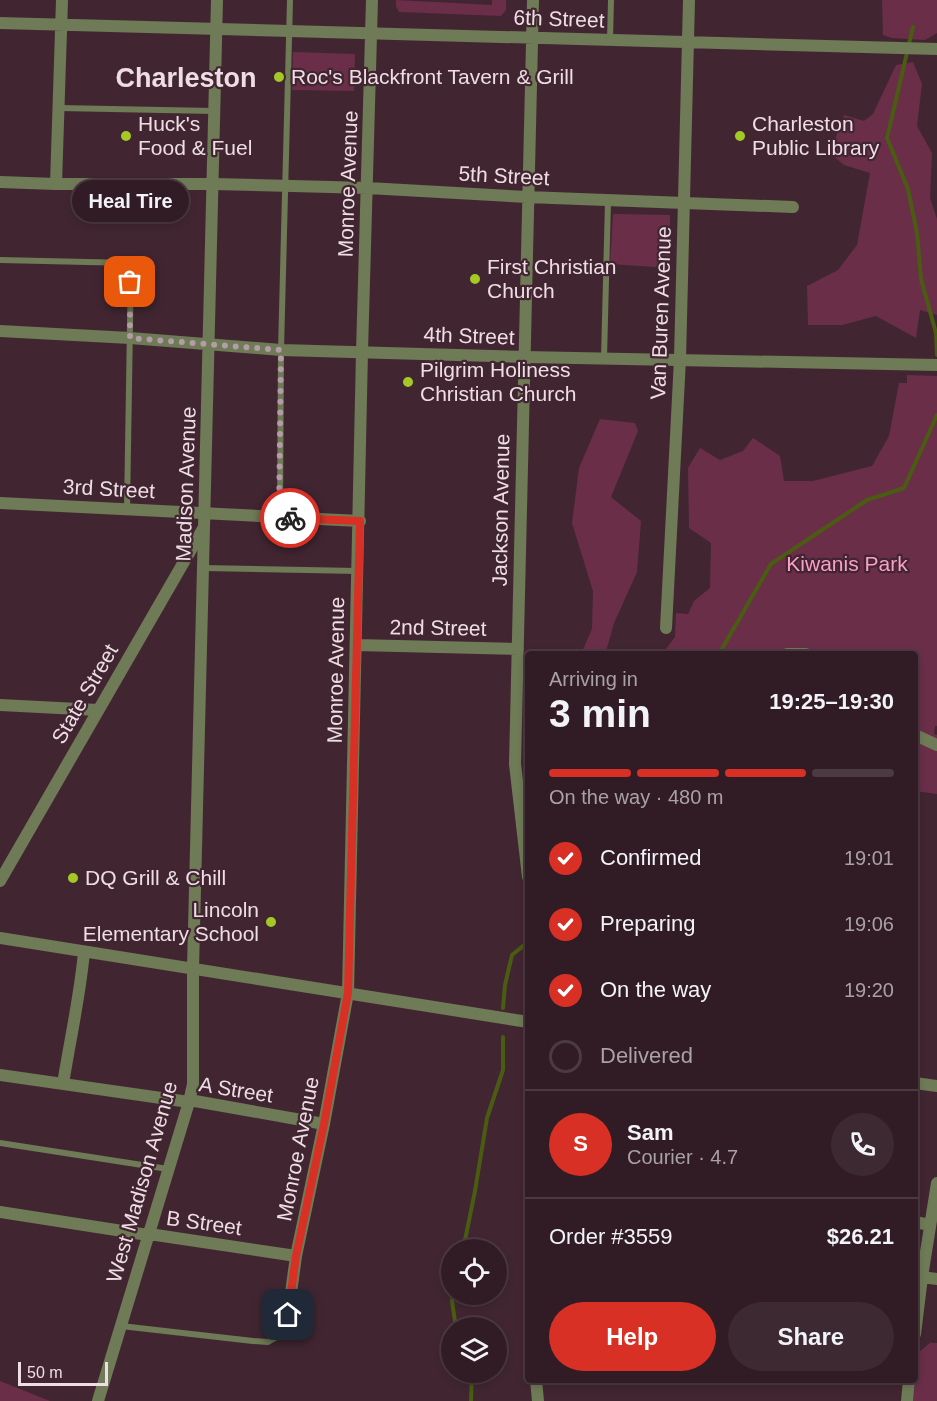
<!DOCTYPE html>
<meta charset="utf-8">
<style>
:root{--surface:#311c26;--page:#3d2932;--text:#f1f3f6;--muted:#a8a1a7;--line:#4c3a43;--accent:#d93025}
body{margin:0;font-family:Helvetica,sans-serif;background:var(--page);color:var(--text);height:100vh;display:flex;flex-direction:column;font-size:22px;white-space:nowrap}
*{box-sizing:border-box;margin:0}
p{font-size:20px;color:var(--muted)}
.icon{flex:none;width:33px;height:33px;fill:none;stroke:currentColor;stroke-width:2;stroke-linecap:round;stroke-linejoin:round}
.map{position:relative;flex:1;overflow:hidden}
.details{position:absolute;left:525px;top:651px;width:393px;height:732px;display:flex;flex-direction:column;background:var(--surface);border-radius:6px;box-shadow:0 3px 9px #0003,0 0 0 2px var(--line)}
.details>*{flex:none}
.tools{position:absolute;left:441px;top:1239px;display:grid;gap:12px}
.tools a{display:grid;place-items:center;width:66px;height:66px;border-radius:50%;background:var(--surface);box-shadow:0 3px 9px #0003,0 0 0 2px var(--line);font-size:30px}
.scale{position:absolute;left:18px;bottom:15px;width:90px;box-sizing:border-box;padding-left:6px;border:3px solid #efdde4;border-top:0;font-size:16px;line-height:21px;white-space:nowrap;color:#efdde4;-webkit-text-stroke:4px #412632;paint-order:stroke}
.pin{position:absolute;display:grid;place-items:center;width:51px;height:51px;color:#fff;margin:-26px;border-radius:12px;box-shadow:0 3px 9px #0006}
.courier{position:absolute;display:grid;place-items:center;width:60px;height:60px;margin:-30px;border:4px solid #d93025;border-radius:50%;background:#fff;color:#222;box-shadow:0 2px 8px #0007}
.bubble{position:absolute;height:42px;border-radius:21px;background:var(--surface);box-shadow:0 3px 9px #0003,0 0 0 2px var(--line);font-size:20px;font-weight:600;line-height:42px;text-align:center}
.head em{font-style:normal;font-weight:600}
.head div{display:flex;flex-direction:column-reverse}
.head{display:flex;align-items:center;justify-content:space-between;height:102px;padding:0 24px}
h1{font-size:39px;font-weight:600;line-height:45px}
.bar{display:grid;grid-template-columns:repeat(4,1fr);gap:9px 6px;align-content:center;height:72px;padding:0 24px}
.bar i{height:8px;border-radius:4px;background:var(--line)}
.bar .current{background:var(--accent)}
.bar p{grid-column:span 4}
.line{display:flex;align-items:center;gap:15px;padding:0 24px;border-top:2px solid var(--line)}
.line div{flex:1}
.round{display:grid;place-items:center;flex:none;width:63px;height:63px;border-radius:32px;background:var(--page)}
ol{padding:0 24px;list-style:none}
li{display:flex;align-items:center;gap:18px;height:66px}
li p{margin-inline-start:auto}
li .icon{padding:6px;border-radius:50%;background:var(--accent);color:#fff;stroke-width:4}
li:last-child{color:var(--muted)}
li i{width:33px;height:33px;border:3px solid var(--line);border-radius:50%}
.cta{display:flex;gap:12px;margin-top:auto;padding:12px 24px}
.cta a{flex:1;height:69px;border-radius:36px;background:var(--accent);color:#fff;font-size:24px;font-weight:600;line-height:69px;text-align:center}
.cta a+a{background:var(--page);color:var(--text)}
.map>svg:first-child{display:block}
.green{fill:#6a2e49}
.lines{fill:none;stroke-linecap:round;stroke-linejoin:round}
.stream{stroke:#4a5b12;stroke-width:4}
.service{stroke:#6f7a56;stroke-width:6}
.minor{stroke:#6f7a56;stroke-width:12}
.tertiary{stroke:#6f7a56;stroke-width:12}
.done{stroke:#b29da6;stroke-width:6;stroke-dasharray:0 10.8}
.route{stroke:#d93025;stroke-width:8}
.poi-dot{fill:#a4c824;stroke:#412632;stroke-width:2}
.labels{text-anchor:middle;stroke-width:4.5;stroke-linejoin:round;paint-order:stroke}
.street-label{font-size:21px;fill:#efdde4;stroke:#412632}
.poi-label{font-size:21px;fill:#efdde4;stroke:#412632;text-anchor:start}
.park-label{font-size:21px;fill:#fc9ec6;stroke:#412632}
.district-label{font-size:27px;font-weight:bold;fill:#efdde4;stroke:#412632}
</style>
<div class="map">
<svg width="937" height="1401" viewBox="0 0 937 1401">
<rect width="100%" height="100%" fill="#412632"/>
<!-- green -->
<path class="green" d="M396 0 492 5V0H506V10L501 16 399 12 396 6Z
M882 0H937V33L925 40 892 38 883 35Z
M293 52 355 54 354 91 292 90Z
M913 62 922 84 917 126 932 153 930 198 937 219V315L920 310 916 338 876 316 842 325H808L807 286 838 270 857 245 870 173 844 165 830 153 844 115 864 121 873 114 896 65Z
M613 214 670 215V268L610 264Z
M907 375 937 376V726H935L934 734 937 735V794L915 791V654H662L675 637 676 613 688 614 694 601 710 588 711 543 689 528 688 468 700 448 720 460 743 451 753 438 780 456 784 481H813L872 466 889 436 899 383H907Z
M600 419 635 423 638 431 611 497 641 521 637 572 614 623 607 648 609 654H581L592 629 593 591 572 523 579 468Z
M930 1343H937V1401H913L919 1352Z
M0 1381 50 1401H0Z"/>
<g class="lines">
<!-- stream -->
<path class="stream" d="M913 27 887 138 908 189 917 233 921 279 936 333 937 355
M719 654 771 564 867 500 904 488 937 415
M503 1008 505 985 512 955 528 942
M463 1250 475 1191 487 1118 503 1070V1037
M453 1294 452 1301 456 1328
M471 1401 472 1372"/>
<!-- service -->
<path class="service" d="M610 40 611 0
M59 108 214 111
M0 260 131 263 127 509
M604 358 608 201
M280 516 281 350 290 0
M203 568 357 571
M0 1143 168 1169
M121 1326 253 1341 268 1342 282 1334"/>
<!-- minor -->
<path class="minor" d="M0 23 937 49
M56 184 62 0
M213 184 368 188 527 197 793 207
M0 503 360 521
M666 628 680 359 689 0
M357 645 518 649
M787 654H806
M0 705 98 710
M915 735 937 745
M528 877 515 764 533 0
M0 938 528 1022
M0 1075 189 1102 195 1101 324 1124
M915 1083 937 1086
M63 1084C70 1040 80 996 84 952
M0 1212 148 1235H156L296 1256
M915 1222 930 1225
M922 1277 937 1279
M282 1334 288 1315 296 1256 324 1124 348 993 362 352 372 0
M915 1334 922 1277 937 1183
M536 1380 538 1401
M98 1401 189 1102 193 1084V969L204 527
M907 1401 909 1380"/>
<!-- tertiary -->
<path class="tertiary" d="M0 182 56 184H213
M0 331 130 338 281 350 525 357 937 365
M0 881 204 527 217 0"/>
</g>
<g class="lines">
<!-- done -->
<path class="done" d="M130 282V338L281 350 279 517 290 518"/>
<!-- route -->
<path class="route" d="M288 1315 296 1256 324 1124 348 993 360 521 290 518"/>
</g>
<!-- markers -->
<g class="poi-dot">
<circle cx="279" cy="77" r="6"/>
<circle cx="126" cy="136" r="6"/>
<circle cx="740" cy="136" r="6"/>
<circle cx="475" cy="279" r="6"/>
<circle cx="408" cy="382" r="6"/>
<circle cx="73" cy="878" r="6"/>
<circle cx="271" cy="922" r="6"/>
</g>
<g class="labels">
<!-- street labels -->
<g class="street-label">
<text transform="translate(559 19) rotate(2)" y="7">6th Street</text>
<text transform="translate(504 176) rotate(3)" y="7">5th Street</text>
<text transform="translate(348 184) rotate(-88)" y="7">Monroe Avenue</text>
<text transform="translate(661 313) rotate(-88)" y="7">Van Buren Avenue</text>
<text transform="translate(469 336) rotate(2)" y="7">4th Street</text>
<text transform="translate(186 484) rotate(-88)" y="7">Madison Avenue</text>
<text transform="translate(109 489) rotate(3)" y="7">3rd Street</text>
<text transform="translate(501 510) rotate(-89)" y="7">Jackson Avenue</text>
<text transform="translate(438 628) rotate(1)" y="7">2nd Street</text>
<text transform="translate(336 670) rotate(-89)" y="7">Monroe Avenue</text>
<text transform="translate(85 694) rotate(-60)" y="7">State Street</text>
<text transform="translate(236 1090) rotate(9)" y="7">A Street</text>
<text transform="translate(298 1149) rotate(-79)" y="7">Monroe Avenue</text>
<text transform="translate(142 1182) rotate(-74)" y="7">West Madison Avenue</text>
<text transform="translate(204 1223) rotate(8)" y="7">B Street</text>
</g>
<!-- poi labels -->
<g class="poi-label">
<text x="291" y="84">Roc's Blackfront Tavern &amp; Grill</text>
<text x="138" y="131">Huck's<tspan x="138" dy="24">Food &amp; Fuel</tspan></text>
<text x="752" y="131">Charleston<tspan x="752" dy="24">Public Library</tspan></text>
<text x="487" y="274">First Christian<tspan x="487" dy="24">Church</tspan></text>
<text x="420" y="377">Pilgrim Holiness<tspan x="420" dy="24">Christian Church</tspan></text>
<text x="85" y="885">DQ Grill &amp; Chill</text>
<text x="259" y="917" text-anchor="end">Lincoln<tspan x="259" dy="24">Elementary School</tspan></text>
</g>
<!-- park labels -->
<g class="park-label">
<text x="847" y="571">Kiwanis Park</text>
</g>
<!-- district labels -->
<g class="district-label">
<text x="186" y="87">Charleston</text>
</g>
</g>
</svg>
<div class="tools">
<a><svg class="icon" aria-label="locate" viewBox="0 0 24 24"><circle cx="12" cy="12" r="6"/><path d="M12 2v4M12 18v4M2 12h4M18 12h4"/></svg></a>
<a><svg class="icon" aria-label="layers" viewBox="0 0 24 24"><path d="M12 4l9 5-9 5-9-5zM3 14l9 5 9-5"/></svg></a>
</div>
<div class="scale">50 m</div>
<div class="pin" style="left:130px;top:282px;background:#ea580c"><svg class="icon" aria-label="bag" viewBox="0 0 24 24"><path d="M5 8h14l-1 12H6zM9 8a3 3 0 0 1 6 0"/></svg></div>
<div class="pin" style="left:288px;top:1315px;background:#1f2937"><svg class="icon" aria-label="home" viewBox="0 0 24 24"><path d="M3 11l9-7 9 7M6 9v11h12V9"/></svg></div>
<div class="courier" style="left:290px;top:518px"><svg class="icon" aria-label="bike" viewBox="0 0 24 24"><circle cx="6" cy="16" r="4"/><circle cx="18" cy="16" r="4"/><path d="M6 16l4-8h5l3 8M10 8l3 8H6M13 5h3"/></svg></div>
<div class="bubble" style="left:72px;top:180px;width:117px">Heal Tire</div>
<section class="details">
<div class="head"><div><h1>3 min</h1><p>Arriving in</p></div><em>19:25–19:30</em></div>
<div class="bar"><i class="current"></i><i class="current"></i><i class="current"></i><i></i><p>On the way · 480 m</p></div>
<ol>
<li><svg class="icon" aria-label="check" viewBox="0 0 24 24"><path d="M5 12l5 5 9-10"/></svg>Confirmed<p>19:01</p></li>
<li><svg class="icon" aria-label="check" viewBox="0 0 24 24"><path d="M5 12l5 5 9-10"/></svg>Preparing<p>19:06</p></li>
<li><svg class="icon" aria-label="check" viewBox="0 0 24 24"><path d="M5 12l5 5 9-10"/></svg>On the way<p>19:20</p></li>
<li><i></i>Delivered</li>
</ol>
<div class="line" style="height:108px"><b class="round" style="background:var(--accent);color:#fff">S</b><div><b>Sam</b><p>Courier · 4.7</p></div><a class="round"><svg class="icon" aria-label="phone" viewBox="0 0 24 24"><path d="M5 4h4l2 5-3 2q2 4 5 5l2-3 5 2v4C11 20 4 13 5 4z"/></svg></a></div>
<div class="line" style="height:78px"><div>Order #3559</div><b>$26.21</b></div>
<div class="cta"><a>Help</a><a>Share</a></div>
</section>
</div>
